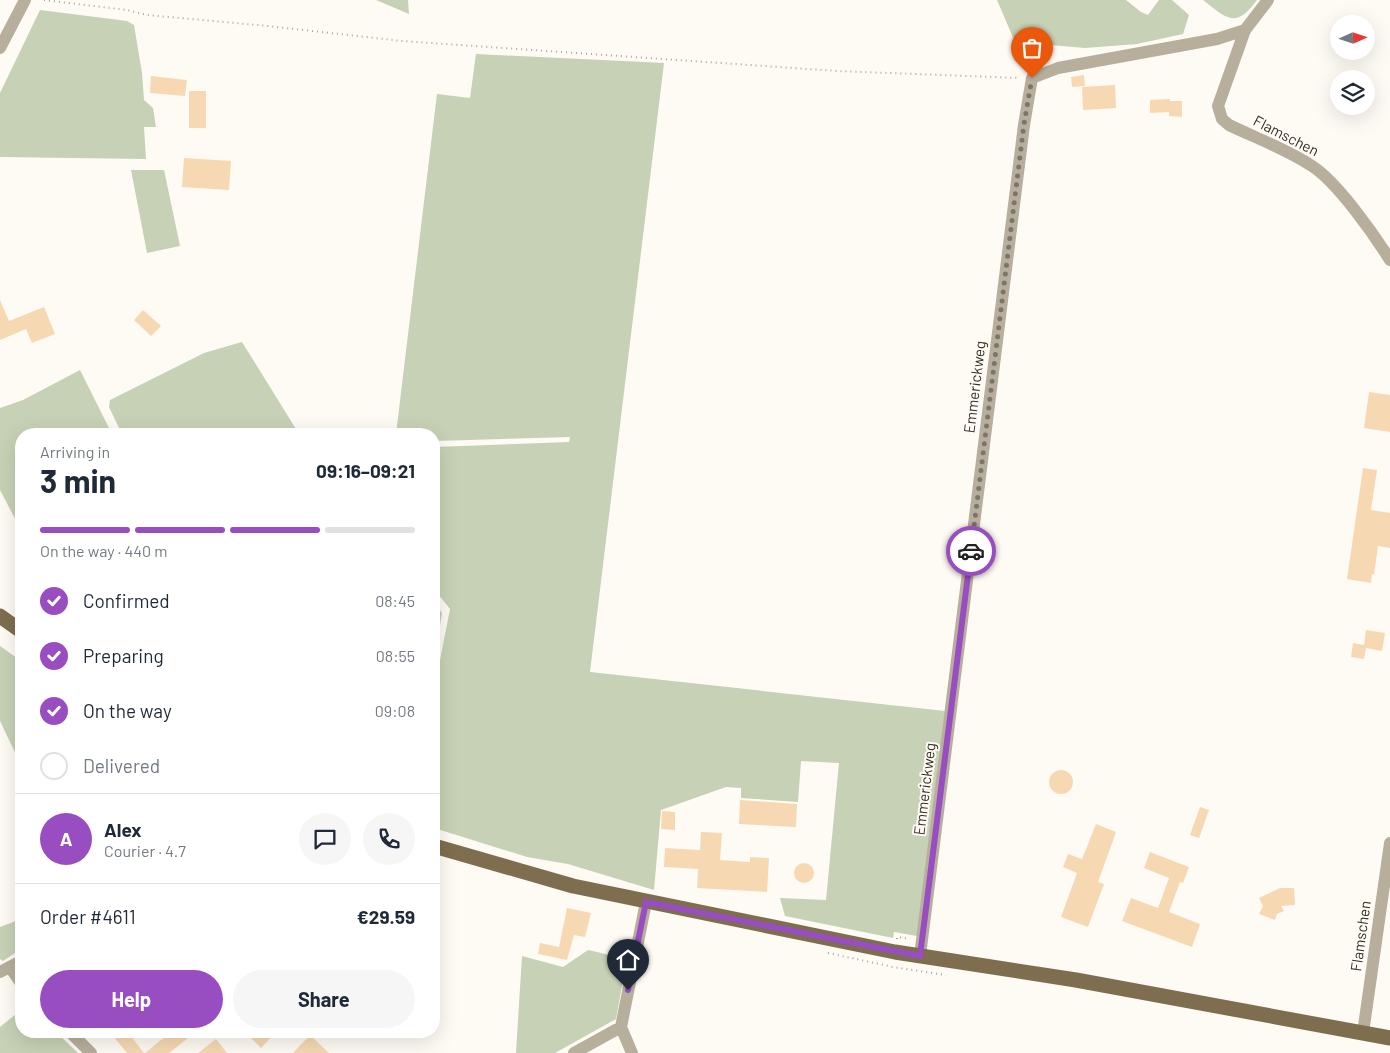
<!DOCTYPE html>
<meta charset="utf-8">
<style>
:root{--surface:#fff;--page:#f6f6f7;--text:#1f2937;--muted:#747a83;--line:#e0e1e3;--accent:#984ec1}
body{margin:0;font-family:Barlow,sans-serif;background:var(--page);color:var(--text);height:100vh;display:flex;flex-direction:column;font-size:19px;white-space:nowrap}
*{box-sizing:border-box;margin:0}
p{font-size:16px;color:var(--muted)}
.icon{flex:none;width:28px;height:28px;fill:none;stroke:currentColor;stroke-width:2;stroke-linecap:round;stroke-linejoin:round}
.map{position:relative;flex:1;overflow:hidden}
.details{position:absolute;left:15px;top:428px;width:425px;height:610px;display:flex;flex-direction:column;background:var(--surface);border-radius:20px;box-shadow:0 5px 20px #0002}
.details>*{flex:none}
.needle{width:32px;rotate:87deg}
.buttons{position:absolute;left:1330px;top:15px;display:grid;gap:10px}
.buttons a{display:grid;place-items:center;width:45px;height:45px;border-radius:50%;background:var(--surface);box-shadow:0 5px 20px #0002;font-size:25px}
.pin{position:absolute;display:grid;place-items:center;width:42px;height:42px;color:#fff;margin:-51px -21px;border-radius:50% 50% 50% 0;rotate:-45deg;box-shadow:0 0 5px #0007}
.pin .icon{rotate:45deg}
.courier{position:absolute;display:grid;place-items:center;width:50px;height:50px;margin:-25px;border:4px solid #984ec1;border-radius:50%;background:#fff;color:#222;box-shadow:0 1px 6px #0007}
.headline em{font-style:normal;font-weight:700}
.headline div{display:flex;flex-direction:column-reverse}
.headline{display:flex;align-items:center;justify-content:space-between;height:85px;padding:0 25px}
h1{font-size:32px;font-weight:700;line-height:38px}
.bar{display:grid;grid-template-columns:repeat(4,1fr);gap:8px 5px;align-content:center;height:60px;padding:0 25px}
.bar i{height:6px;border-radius:4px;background:var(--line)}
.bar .selected{background:var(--accent)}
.bar p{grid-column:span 4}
.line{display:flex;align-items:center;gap:12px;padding:0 25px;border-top:1px solid var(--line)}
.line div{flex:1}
.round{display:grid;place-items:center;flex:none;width:52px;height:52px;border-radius:26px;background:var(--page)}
ol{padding:0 25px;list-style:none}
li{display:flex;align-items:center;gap:15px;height:55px}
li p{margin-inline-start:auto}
li .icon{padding:5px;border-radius:50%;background:var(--accent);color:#fff;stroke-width:4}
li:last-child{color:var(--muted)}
li i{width:28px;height:28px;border:2px solid var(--line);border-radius:50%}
.button{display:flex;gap:10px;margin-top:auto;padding:10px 25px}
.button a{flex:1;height:58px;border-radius:30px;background:var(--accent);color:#fff;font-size:20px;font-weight:700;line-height:58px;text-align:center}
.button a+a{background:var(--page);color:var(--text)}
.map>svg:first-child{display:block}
.green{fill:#c6d1b5}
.building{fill:#f6d9b3}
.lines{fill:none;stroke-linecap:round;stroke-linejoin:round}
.path{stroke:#aba59e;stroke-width:2;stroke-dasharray:1 4;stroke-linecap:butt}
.minor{stroke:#b7ae9c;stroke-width:12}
.major{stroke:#7e6e4f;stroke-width:15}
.done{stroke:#7c756d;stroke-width:5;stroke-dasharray:0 9}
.route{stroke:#984ec1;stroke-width:6}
.labels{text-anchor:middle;stroke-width:4;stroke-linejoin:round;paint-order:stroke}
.street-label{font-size:15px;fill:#362e24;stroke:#fefaf4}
</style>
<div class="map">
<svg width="1390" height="1053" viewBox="0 0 1390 1053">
<rect width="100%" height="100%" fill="#fefaf4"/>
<!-- green -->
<path class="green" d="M376 0H408L409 14Z
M997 0H1126L1141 12 1148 15 1159 0H1172L1189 15 1183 34 1137 44 1085 48 1015 42Z
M1203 0H1257C1236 29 1227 19 1203 0Z
M40 10 127 21 134 25 142 73 144 100 153 108 156 127H144L146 159 0 157V93Z
M476 54 664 63 590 672 945 711 917 936 894 932 893 938 785 916 780 898 826 900 839 763 801 761 798 802 741 798V788L726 787 661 810 654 890 568 864 527 857 434 828V691L450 609 434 589V447L569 442 570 437 434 441V434H396L437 94 470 98Z
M131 170H164L180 246 147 253Z
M242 342 296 429 287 434H122L109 407 110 400 204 353Z
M80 370 112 434H21V530L0 490V408L23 400Z
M434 602 442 613 434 662Z
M0 646 21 661V765L0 721Z
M21 919V949L3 961 0 959V927Z
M588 950 627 959 616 1019 555 1053H516L522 956 563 967Z
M21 1010V1031H55L78 1053H0V1027Z"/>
<!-- building -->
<path class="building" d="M1084 75 1085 86 1072 87 1071 77Z
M151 76 187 80 185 96 150 93Z
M1115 85 1116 108 1083 110 1082 87Z
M189 91H206V128H189Z
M1170 99V101H1182V117L1169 116V112L1150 113V100Z
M184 158 231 161 229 190 182 187Z
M0 300 9 321 44 307 55 334 32 343 26 329 0 340Z
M143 310 161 326 151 336 134 320Z
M1369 392 1390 395V432L1364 428Z
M1363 468 1377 470 1371 510 1390 513V548L1378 546 1374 575 1372 574 1371 583 1347 579Z
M1366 630 1385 633 1382 651 1366 648 1364 659 1351 657 1353 643 1364 645Z
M1049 782a12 12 0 1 1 24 0a12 12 0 1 1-24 0Z
M740 800 797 804 796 827 739 824Z
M1200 807 1209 810 1199 838 1190 835Z
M662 811 675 812V830L661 829Z
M1096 824 1116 832 1098 882 1104 884 1088 927 1061 917 1077 873 1063 867 1068 854 1082 859Z
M701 832 722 833 720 860 750 862V857L769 858 767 892 697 888 698 869 664 867 665 848 700 850Z
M1150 852 1189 867 1183 883 1180 882 1169 912 1200 924 1192 947 1122 921 1131 898 1158 908 1169 878 1144 868Z
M794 873a10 10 0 1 1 20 0a10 10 0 1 1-20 0Z
M1280 888H1294L1295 905 1281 906 1284 911 1277 914 1275 920 1259 914 1263 906 1259 898Z
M567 908 591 913 585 937 574 935 567 960 538 954 540 943 559 947Z
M109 1031H127L144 1053H127Z
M172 1031H197L169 1053H145Z
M244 1031H277L261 1048Z
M310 1035 329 1053H293Z
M216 1039 227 1053H198Z"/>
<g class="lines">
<!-- path -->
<path class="path" d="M44 0 127 10 147 15 268 26 402 41 837 71 1020 78
M897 939V937L910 939
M828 953 893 967 946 975"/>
<!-- minor -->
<path class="minor" d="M1245 30 1218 106 1222 119 1229 125C1256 138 1286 149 1312 166 1337 182 1373 233 1390 260
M0 48 25 0
M920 956 1024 125 1032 78 1058 68 1217 39 1245 30 1268 0
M10 967 21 983
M0 972 21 961
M621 1027 632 1053
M69 1031 91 1053
M1363 1033 1390 843
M574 1053 621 1027 646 902"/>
<!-- major -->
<path class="major" d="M0 616 21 631
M434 846 573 886 895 952 1076 980 1390 1038"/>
</g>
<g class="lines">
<!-- done -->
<path class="done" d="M971 551 1024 124 1032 78"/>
<!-- route -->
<path class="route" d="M628 990 646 902 920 956 971 551"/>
</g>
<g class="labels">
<!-- street labels -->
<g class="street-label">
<text transform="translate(1286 136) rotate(27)" y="5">Flamschen</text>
<text transform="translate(975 387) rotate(-83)" y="5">Emmerickweg</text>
<text transform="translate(925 789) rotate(-83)" y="5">Emmerickweg</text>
<text transform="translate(1361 936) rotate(-82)" y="5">Flamschen</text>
</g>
</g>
</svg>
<div class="buttons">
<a><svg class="needle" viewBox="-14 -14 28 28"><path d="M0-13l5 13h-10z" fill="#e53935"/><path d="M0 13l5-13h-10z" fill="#747a83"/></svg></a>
<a><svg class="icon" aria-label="layers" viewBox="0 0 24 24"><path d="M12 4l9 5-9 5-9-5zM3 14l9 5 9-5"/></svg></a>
</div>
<div class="pin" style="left:1032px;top:78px;background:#ea580c"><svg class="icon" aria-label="bag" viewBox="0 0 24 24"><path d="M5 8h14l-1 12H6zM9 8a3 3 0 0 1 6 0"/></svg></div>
<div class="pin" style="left:628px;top:990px;background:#1f2937"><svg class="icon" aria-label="home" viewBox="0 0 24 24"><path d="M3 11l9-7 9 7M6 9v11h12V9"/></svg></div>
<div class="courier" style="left:971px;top:551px"><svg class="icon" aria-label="car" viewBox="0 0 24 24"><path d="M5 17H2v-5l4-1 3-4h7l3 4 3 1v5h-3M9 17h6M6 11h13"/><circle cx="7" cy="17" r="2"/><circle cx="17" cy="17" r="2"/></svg></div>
<section class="details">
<div class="headline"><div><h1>3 min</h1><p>Arriving in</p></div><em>09:16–09:21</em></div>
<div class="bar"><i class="selected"></i><i class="selected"></i><i class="selected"></i><i></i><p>On the way · 440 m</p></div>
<ol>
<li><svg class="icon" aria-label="check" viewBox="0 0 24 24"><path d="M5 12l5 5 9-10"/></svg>Confirmed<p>08:45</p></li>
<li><svg class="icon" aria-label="check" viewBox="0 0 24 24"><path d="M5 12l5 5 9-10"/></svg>Preparing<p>08:55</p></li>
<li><svg class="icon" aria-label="check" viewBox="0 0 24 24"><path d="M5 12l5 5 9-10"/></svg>On the way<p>09:08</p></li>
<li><i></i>Delivered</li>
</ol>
<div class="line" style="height:90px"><b class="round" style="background:var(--accent);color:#fff">A</b><div><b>Alex</b><p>Courier · 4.7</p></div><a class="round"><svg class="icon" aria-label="chat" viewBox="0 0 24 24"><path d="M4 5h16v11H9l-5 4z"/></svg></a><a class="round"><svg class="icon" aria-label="phone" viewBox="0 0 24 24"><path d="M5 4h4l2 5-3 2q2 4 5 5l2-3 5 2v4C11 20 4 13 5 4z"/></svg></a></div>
<div class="line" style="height:65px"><div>Order #4611</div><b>€29.59</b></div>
<div class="button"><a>Help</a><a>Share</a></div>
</section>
</div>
